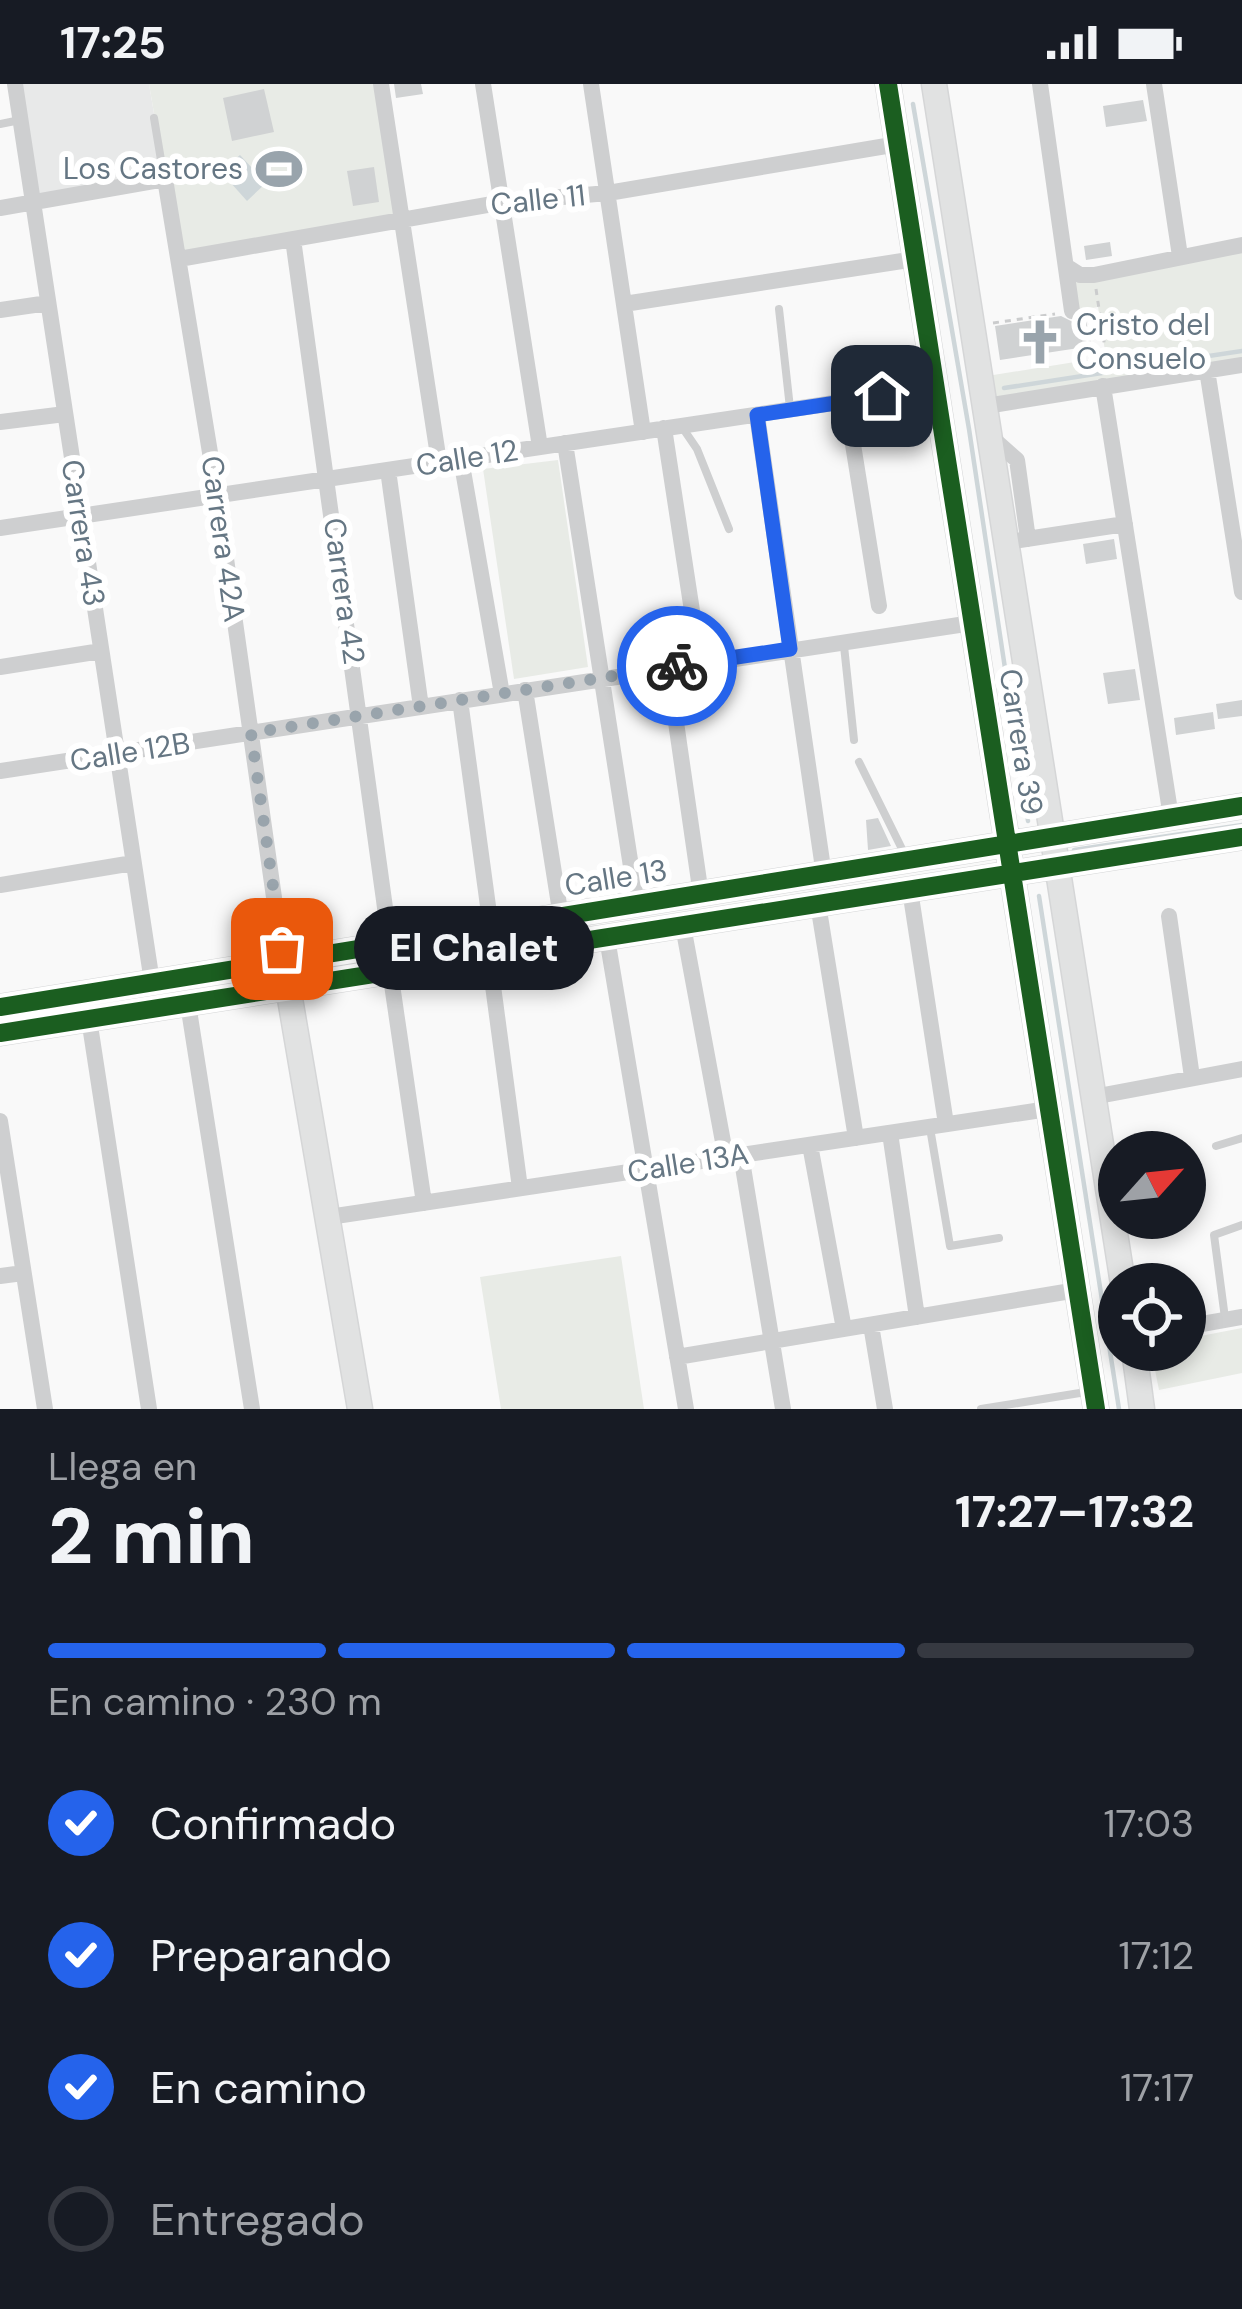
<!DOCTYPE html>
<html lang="es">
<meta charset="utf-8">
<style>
:root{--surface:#171b24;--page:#20242c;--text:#f1f3f6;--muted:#9ea1a6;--line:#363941;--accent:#2563eb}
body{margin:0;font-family:"DM Sans",sans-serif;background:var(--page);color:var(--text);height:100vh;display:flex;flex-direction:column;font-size:45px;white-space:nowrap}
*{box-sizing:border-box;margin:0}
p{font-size:39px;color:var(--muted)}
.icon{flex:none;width:66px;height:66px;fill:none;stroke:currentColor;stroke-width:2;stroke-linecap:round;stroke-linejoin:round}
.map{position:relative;height:1325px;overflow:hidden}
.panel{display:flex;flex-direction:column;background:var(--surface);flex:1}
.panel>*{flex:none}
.needle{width:78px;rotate:63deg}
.tools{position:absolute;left:1098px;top:1047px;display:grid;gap:24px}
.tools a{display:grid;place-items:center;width:108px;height:108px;border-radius:50%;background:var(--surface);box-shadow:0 6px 18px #0003;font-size:60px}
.pin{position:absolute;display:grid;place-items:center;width:102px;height:102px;color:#fff;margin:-51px;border-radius:24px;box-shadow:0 6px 18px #0006}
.courier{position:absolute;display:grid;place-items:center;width:120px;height:120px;margin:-60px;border:9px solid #2563eb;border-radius:50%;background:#fff;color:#222;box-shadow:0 3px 15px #0007}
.bubble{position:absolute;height:84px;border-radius:42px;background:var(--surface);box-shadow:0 6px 18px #0003;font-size:39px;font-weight:800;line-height:84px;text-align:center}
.head em{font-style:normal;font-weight:800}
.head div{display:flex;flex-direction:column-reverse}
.head{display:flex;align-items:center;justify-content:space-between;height:204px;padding:0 48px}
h1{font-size:78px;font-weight:800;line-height:90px}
.bar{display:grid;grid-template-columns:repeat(4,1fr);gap:18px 12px;align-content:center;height:144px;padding:0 48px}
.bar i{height:15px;border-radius:9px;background:var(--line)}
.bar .on{background:var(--accent)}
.bar p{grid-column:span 4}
ol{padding:0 48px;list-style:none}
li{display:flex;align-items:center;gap:36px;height:132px}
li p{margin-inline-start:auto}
li .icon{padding:12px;border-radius:50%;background:var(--accent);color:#fff;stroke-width:4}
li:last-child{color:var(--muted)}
li i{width:66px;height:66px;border:6px solid var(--line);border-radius:50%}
.status{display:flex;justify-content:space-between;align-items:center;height:84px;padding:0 60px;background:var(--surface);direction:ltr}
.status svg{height:33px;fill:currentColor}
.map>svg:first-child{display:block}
.built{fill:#e8e9e9}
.green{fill:#e8ebe6}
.water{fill:#ced6d9}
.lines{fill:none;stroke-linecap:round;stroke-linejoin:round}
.stream{stroke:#ced6d9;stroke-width:4.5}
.building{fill:#d0d2d3}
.secondary-casing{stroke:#d5d6d7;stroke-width:27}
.path{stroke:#cbcccd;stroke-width:3;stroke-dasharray:6 6;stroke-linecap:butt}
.lane{stroke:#cecfd0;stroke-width:8}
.street{stroke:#cecfd0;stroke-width:16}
.secondary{stroke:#e1e2e2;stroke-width:24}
.cycleway-casing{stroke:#fff;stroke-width:26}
.cycleway{stroke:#1b5e20;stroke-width:18}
.done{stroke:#99a4ac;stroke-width:12;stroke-dasharray:0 21.6}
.route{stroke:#2563eb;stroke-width:15}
.labels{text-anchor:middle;stroke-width:12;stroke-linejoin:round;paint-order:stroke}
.poi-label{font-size:30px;fill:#657683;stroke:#fff;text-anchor:end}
.street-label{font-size:30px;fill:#657683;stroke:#fff}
</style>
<div class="status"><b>17:25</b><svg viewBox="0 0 49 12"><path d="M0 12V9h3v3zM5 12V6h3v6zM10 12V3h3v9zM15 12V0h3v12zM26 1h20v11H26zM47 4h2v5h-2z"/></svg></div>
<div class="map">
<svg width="1242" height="1325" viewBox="0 0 1242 1325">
<rect width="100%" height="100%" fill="#f9f9f9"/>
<!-- built -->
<path class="built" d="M15 0H149L165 95 33 118Z"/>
<!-- green -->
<path class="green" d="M149 0H381L403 136 179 175Z
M1242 161V281L986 322 981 293 1106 273 1098 223 1072 227 1069 184 1080 191Z
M558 376 588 583 514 595 483 385Z
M621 1172 644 1325H501L480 1193Z
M1242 1244V1289L1159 1306 1151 1266H1185V1255Z"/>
<!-- water -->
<path class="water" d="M240 71 266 99 247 117 221 88Z"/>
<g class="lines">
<!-- stream -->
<path class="stream" d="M913 20 969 345 1028 737
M1116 286 1242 267
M1004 304 1102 289
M1074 766 1242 741
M1039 812 1119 1325"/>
</g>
<!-- building -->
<path class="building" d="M394 0H421L423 10 396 14Z
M264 5 274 48 232 57 223 14Z
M1143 16 1147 37 1106 43 1103 22Z
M374 83 379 118 353 122 347 87Z
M1110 158 1112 172 1086 176 1084 162Z
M1084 229 1092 262 1000 276 995 242 1061 232 1075 239Z
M1114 455 1117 475 1086 480 1083 460Z
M1135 585 1140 616 1108 620 1103 589Z
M1242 616V632L1218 635 1216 620Z
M1213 628 1215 645 1176 651 1174 634Z
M878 734 891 762 868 766 866 736Z"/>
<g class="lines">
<!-- secondary casing -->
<g class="secondary-casing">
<path id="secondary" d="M888 0 1096 1325
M934 0 1123 1200
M288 903 360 1325
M0 923 1242 722
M0 949 1242 753
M1134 1266 1142 1325"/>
</g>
<!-- path -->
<path class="path" d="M1096 205 1108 284
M993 239 1055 230"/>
<!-- lane -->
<path class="lane" d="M154 34 164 94
M0 40 20 36
M779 225 790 324
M682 343 697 365 729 445
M844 562 854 656
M859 678 905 771
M930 1044 950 1162 999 1154
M1216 1062 1242 1054
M1225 1234 1214 1151 1242 1141
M981 1325 1092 1307"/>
<!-- street -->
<path class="street" d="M15 0 152 898
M381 0 439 378
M483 0 540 363
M591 0 643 348
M1040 0 1072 227
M1154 0 1180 172
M0 124 165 95 217 411 283 877
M293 155 390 860
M179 175 504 118 608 109 898 60
M1069 184 1080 191H1094L1242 161
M624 220 915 175
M0 226 48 219
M1207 286 1242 508
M1103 302 1171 733
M846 317 879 522
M986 322 1242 281
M757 331 824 791
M0 338 65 330
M664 344 700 579
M991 353 1017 376 1028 455
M565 359 637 821
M461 375 502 610
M388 386 421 623
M0 444 934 304
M1007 458 1125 440
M0 583 101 567
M668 583 701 811
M525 606 561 833
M460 616 491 844
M0 687 972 539
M0 801 133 779
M910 806 946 1040
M818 820 856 1054
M1169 832 1192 993
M683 842 726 1074
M607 854 686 1325
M489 872 520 1104
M390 887 424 1119
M188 920 252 1325
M89 935 149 1325
M1093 1013 1242 985
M0 1037 45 1325
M890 1049 917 1233
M810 1061 844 1245
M741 1071 783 1325
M329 1133 1048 1025
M0 1192 23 1189
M871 1241 885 1325
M1185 1243 1242 1233
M677 1273 1077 1206"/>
<!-- secondary -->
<use href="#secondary" class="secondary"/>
<!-- cycleway casing -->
<g class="cycleway-casing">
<path id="cycleway" d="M888 0 1096 1325
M0 923 1242 722
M0 949 1242 753"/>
</g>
<!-- cycleway -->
<use href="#cycleway" class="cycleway"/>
</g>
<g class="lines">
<!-- done -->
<path class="done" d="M282 865 251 649 677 582"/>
<!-- route -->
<path class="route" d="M677 582 790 565 757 331 882 312"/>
</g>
<!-- icons -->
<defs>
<g id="stadium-bare" transform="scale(3.6)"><path d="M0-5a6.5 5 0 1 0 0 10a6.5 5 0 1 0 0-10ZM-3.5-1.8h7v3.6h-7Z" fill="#99a4ac" stroke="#fff" stroke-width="2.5" paint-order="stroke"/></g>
<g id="church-bare" transform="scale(3.6)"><path d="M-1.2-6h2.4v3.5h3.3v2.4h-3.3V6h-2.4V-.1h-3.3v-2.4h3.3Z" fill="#99a4ac" stroke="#fff" stroke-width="2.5" paint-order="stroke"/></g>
</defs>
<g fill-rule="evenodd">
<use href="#stadium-bare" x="279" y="85"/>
<use href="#church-bare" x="1040" y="258"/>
</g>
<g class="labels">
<!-- poi labels -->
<g class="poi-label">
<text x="243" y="95">Los Castores</text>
<text x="1076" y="251" text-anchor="start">Cristo del<tspan x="1076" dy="34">Consuelo</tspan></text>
</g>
<!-- street labels -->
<g class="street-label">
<text transform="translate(538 116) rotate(-6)" y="10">Calle 11</text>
<text transform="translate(467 374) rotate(-9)" y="10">Calle 12</text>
<text transform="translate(83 449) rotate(81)" y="10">Carrera 43</text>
<text transform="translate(223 455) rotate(82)" y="10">Carrera 42A</text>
<text transform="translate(344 507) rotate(82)" y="10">Carrera 42</text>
<text transform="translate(1021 658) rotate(81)" y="10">Carrera 39</text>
<text transform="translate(130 668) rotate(-9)" y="10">Calle 12B</text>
<text transform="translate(616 794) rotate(-9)" y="10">Calle 13</text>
<text transform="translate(688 1079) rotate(-9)" y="10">Calle 13A</text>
</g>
</g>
</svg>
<div class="tools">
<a><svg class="needle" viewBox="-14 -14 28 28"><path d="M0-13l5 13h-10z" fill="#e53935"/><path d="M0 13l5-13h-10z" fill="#9ea1a6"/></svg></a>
<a><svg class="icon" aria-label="locate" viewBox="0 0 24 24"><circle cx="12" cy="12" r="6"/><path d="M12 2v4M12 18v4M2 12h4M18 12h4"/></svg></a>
</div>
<div class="pin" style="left:282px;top:865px;background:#ea580c"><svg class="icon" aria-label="bag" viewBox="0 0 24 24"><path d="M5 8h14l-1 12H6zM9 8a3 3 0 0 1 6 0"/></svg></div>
<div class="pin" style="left:882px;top:312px;background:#1f2937"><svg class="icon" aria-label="home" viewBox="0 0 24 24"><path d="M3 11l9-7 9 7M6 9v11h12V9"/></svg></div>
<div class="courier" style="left:677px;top:582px"><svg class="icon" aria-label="bike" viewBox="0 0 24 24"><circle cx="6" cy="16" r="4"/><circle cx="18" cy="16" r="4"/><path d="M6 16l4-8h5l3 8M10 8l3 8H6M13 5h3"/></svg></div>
<div class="bubble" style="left:354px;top:822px;width:240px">El Chalet</div>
</div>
<section class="panel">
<div class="head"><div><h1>2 min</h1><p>Llega en</p></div><em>17:27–17:32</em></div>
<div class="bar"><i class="on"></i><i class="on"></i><i class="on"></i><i></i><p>En camino · 230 m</p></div>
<ol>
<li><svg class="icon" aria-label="check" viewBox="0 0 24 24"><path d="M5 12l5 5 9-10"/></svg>Confirmado<p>17:03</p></li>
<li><svg class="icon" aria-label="check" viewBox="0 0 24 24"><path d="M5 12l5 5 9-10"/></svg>Preparando<p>17:12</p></li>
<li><svg class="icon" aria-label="check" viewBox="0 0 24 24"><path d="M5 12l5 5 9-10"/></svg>En camino<p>17:17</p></li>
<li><i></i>Entregado</li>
</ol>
</section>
